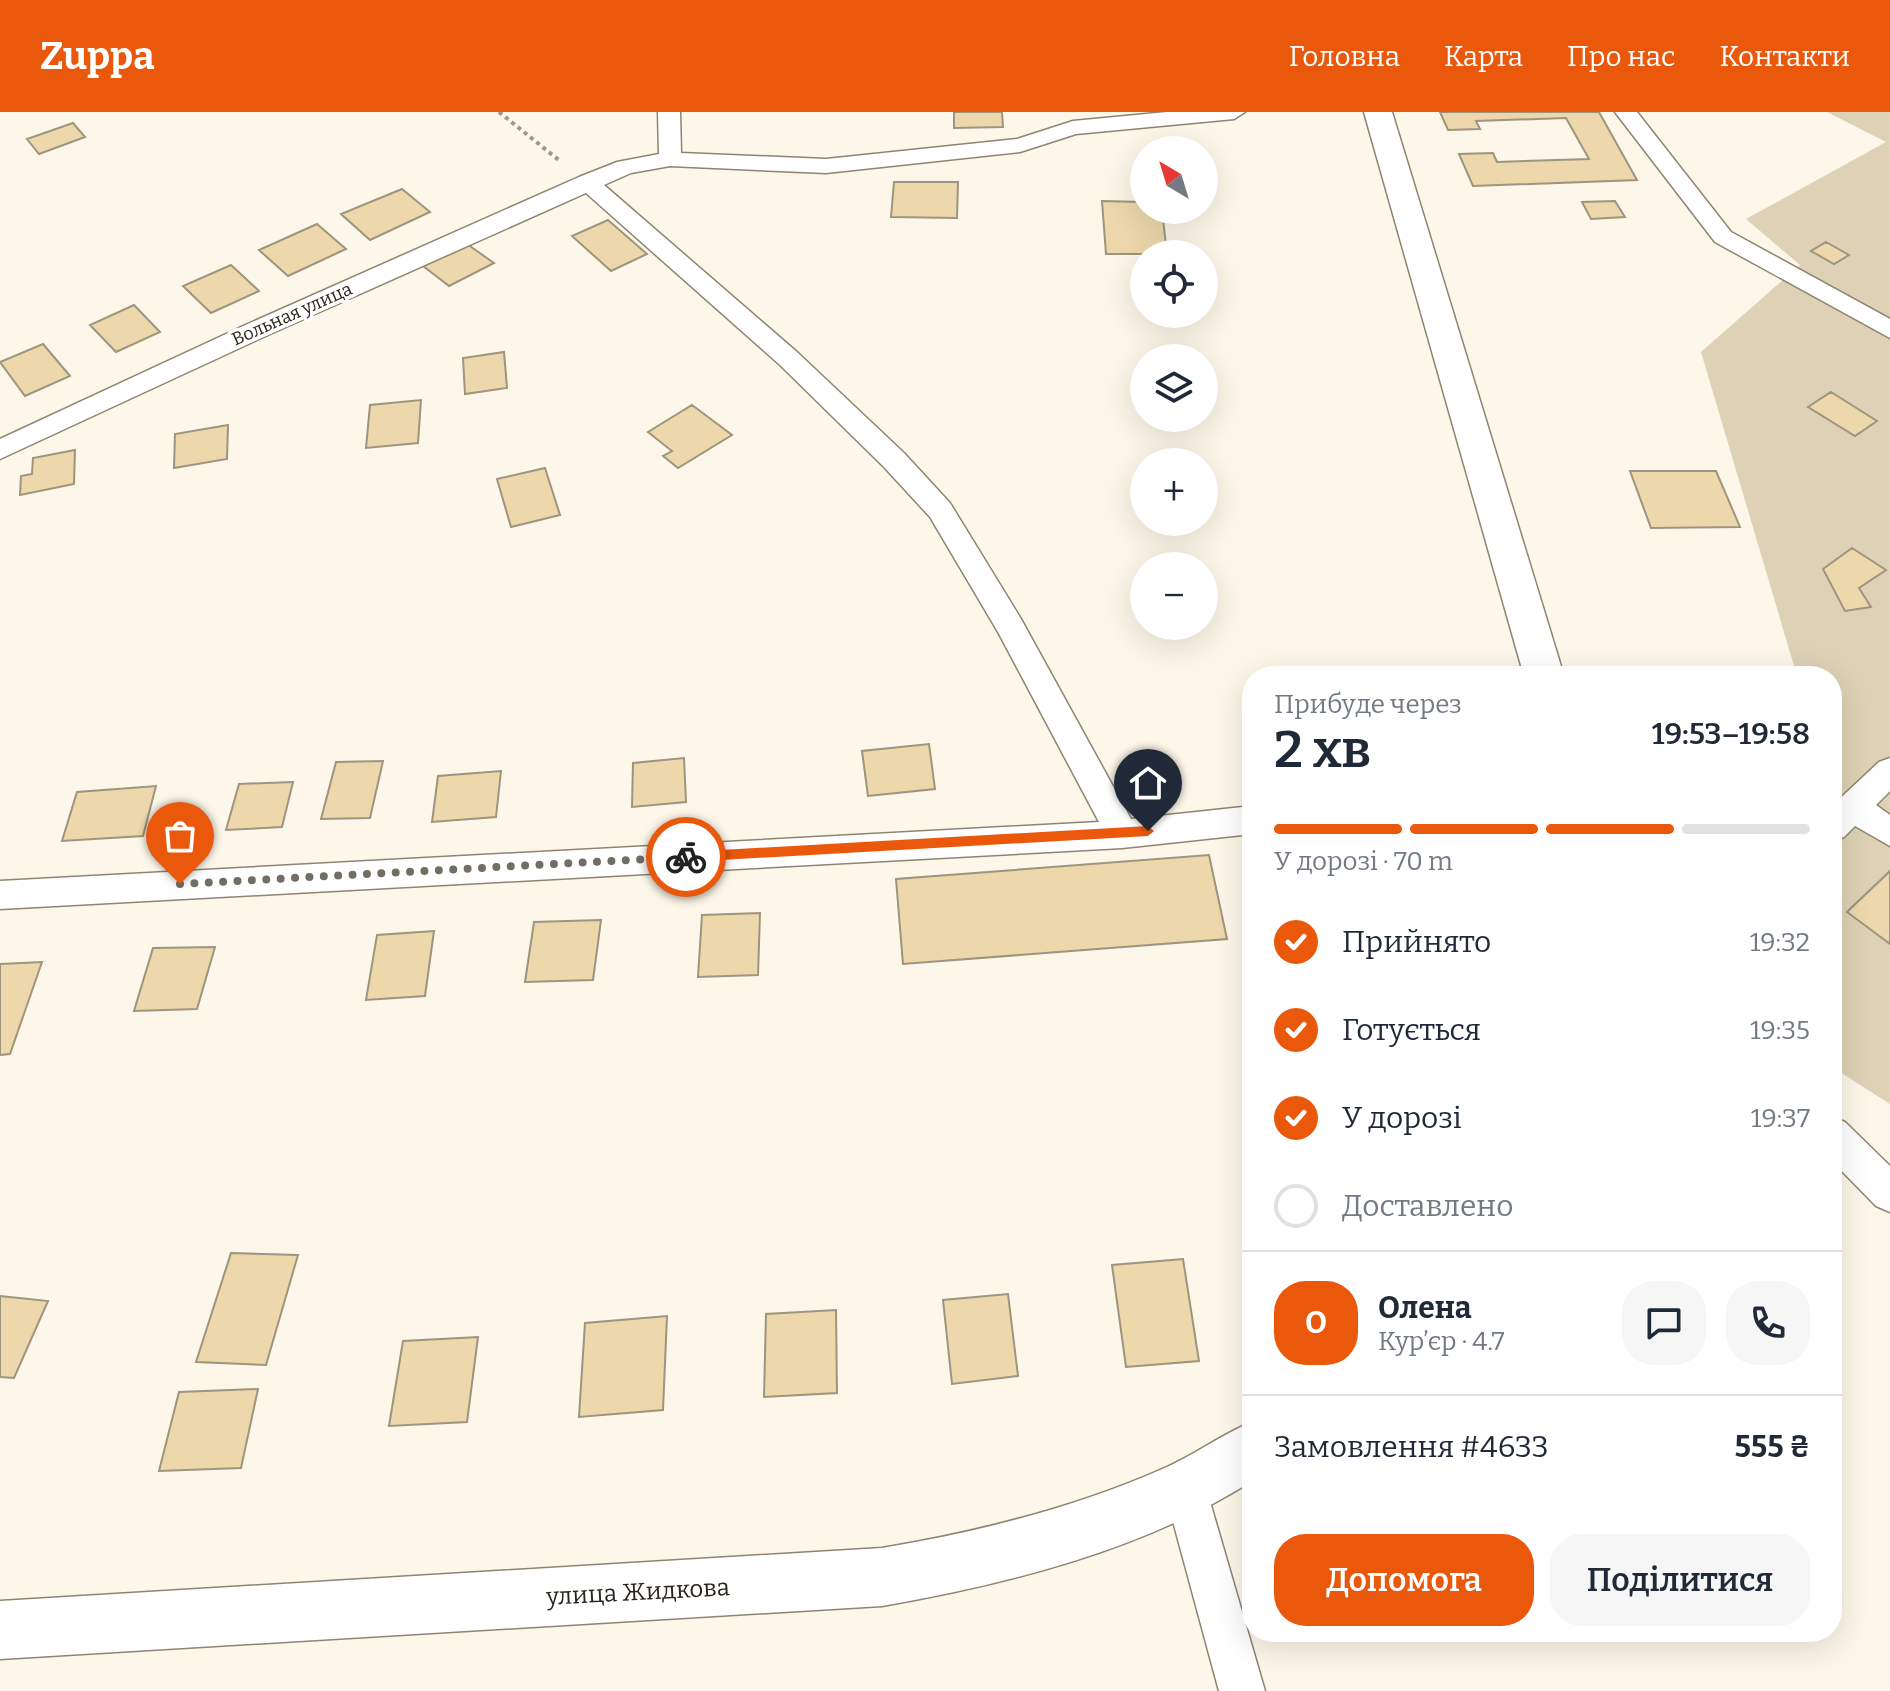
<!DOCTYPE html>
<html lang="uk">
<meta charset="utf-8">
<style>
:root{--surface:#fff;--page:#f6f6f7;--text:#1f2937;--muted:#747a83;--line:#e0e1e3;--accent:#ea580c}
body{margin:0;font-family:Bitter,serif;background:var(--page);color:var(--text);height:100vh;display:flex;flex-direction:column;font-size:30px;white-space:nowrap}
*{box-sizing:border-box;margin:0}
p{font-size:26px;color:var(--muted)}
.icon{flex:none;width:44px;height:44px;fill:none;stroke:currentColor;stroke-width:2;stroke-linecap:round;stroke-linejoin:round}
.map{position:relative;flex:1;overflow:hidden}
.panel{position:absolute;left:1242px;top:554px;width:600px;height:976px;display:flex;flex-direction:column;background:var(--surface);border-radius:32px;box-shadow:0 8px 32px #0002}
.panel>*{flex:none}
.needle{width:52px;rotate:322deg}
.tools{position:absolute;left:1130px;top:24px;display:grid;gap:16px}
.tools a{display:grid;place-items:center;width:88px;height:88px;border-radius:50%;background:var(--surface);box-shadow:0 8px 32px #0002;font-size:40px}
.pin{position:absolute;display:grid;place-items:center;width:68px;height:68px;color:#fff;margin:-82px -34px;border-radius:50% 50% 50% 0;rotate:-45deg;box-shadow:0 0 8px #0007}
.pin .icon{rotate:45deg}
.courier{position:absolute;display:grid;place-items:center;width:80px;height:80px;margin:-40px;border:6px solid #ea580c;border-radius:50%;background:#fff;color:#222;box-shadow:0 2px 10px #0007}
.summary em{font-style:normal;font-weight:600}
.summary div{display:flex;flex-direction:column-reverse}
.summary{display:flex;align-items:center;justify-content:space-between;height:136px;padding:0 32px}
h1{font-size:52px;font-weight:600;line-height:60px}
.bar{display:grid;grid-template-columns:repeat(4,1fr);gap:12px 8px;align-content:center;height:96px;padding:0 32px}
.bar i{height:10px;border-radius:6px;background:var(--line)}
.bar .active{background:var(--accent)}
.bar p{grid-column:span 4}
.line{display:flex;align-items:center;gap:20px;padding:0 32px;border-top:2px solid var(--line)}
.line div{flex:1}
.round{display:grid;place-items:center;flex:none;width:84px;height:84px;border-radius:32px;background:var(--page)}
ol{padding:0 32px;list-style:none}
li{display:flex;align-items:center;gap:24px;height:88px}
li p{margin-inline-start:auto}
li .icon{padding:8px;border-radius:50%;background:var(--accent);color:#fff;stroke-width:4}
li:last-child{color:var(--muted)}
li i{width:44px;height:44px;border:4px solid var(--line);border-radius:50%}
.button{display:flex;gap:16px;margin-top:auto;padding:16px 32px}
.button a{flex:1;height:92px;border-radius:32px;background:var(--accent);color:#fff;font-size:32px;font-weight:600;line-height:92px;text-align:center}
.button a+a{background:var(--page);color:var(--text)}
header{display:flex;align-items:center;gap:48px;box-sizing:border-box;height:112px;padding:0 40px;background:var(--accent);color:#fff}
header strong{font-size:38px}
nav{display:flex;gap:44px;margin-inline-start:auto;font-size:28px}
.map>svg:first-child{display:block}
.green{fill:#ded1b5}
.building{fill:#edd8ab;stroke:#9e947f;stroke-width:2}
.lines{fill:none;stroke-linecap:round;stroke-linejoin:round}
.minor-casing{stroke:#8e8570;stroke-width:3}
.secondary-casing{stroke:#8e8570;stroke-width:3}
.path{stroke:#9d988c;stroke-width:4;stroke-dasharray:4 4;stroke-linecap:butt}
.minor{fill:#fff;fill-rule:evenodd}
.secondary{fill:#fff;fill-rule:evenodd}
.route{fill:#ea580c}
.done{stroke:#736e64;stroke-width:8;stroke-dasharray:0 14.4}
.labels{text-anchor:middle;stroke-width:7;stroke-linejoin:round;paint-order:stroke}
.far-street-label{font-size:18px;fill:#29251c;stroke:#fff}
.near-street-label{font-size:24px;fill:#29251c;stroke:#fff}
</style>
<header>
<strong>Zuppa</strong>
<nav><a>Головна</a><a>Карта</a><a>Про нас</a><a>Контакти</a></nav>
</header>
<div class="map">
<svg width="1890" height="1579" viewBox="0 0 1890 1579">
<rect width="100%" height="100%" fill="#fdf7e9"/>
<!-- green -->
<path class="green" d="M1827 0H1890V992L1832 955V705L1837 699 1832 683V564H1797L1701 240 1800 153 1746 107 1886 30Z"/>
<!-- building -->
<path class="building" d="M954 0H1002L1003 15 954 16Z
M1440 0H1599L1637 68 1473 74 1459 42 1493 41 1497 50 1589 47 1566 6 1476 9 1480 17 1448 18Z
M73 11 85 25 39 42 27 27Z
M894 70H958L957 106 891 105Z
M402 77 430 100 370 128 341 102Z
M1102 89 1144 90V98H1162L1167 142H1106Z
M1615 89 1625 105 1591 107 1582 90Z
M608 108 647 142 611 159 572 124Z
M317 112 346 137 288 164 259 138Z
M1826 130 1849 143 1834 152 1811 139Z
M467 132 494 151 449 174 423 154Z
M231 153 259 179 211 201 183 174Z
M134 193 160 220 116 240 90 213Z
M43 232 70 264 25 284 0 250Z
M504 240 507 276 465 282 463 246Z
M1831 280 1877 309 1855 324 1808 295Z
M421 288 418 331 366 336 370 293Z
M692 293 732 323 678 356 663 344 672 339 648 320Z
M228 313 227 347 174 356 175 322Z
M75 338 74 372 20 383 21 364 32 362 33 346Z
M545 356 560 403 511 415 497 367Z
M1630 359H1716L1740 415 1651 416Z
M1852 436 1886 458 1859 476 1871 495 1845 499 1823 457Z
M929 632 935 677 868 684 862 639Z
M684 646 686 690 632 695 633 651Z
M383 649 370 706 321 707 336 650Z
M501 659 496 705 432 710 438 664Z
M293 670 282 715 226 718 239 672Z
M156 674 143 724 62 729 77 680Z
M1209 743 1227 827 903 852 896 767Z
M1890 759V832L1847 800Z
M760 801 758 863 698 865 702 803Z
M601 808 593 868 525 870 534 810Z
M434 819 425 884 366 888 377 823Z
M215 835 197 897 134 899 153 836Z
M42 850 10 942 0 943V852Z
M231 1141 298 1143 266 1253 196 1250Z
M1183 1147 1199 1249 1126 1255 1112 1153Z
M1008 1182 1018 1264 952 1272 943 1188Z
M0 1184 48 1189 14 1266 0 1265Z
M836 1198 837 1281 764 1285 766 1202Z
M667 1204 663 1298 579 1305 585 1211Z
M478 1225 467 1310 389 1314 403 1229Z
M258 1277 241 1356 159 1359 179 1280Z"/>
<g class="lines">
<!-- minor casing -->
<g class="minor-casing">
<path id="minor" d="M658 0H680L681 41 826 47 1017 27 1073 9 1167 0H1245L1234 7 1076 22 1020 40 826 61 670 54 631 61 604 73 798 241 904 341 950 391 1021 507 1131 707 1252 694V722L1122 736 0 797V769L1099 710 998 520 930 405 884 355 780 253 586 81 259 227 0 347V327L241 215 579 65 617 50 659 42Z
M1615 0H1637L1731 120 1890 207V226L1715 130Z
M1890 646V679L1876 693 1890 703V734L1855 714 1844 725 1832 729V694L1879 650Z
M1832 1005 1845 1010 1890 1054V1100L1876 1094 1832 1049Z
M1185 1355 1200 1361 1206 1376 1265 1579H1219L1164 1376 1170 1361Z"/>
</g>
<!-- secondary casing -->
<g class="secondary-casing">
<path id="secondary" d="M1364 0H1392L1564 564H1524Z
M1252 1310V1369C1143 1438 1008 1472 882 1494L0 1547V1489L882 1436C977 1420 1071 1397 1160 1358 1192 1345 1220 1323 1252 1310Z"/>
</g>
<!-- path -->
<path class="path" d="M499 0 560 49"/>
<!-- minor -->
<use href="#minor" class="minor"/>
<!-- secondary -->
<use href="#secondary" class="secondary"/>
</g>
<!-- route -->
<path class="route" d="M1148 714 1154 719 1148 724 686 750 680 745 686 740Z"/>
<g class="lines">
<!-- done -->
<path class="done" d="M180 772 686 745"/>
</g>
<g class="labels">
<!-- far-street labels -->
<g class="far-street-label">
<text transform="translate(292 202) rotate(-24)" y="6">Вольная улица</text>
</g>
<!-- near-street labels -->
<g class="near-street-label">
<text transform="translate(638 1480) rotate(-3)" y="8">улица Жидкова</text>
</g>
</g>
</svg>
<div class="tools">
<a><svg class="needle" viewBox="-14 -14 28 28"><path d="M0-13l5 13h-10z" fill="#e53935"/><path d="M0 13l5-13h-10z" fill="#747a83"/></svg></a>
<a><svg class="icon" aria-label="locate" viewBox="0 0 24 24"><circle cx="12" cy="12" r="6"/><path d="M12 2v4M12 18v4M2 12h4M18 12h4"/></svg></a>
<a><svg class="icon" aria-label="layers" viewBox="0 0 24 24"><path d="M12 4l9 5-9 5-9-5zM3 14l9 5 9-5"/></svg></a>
<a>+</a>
<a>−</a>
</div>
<div class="pin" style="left:180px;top:772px;background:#ea580c"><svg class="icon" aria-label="bag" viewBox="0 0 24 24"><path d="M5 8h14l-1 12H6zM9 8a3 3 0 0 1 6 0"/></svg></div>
<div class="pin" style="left:1148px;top:719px;background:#1f2937"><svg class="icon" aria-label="home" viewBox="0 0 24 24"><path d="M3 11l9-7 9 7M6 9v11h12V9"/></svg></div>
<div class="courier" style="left:686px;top:745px"><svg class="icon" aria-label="bike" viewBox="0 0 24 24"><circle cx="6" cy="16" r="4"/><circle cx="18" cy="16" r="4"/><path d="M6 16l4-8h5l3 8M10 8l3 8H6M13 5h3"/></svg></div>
<section class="panel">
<div class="summary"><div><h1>2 хв</h1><p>Прибуде через</p></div><em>19:53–19:58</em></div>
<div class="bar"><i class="active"></i><i class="active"></i><i class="active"></i><i></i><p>У дорозі · 70 m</p></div>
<ol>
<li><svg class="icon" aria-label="check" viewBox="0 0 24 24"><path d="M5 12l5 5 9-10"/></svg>Прийнято<p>19:32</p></li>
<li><svg class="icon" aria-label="check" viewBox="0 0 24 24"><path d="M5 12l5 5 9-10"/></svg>Готується<p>19:35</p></li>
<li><svg class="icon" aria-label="check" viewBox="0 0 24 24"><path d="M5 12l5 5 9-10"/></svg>У дорозі<p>19:37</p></li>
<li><i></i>Доставлено</li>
</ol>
<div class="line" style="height:144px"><b class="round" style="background:var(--accent);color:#fff">О</b><div><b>Олена</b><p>Кур’єр · 4.7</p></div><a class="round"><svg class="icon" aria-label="chat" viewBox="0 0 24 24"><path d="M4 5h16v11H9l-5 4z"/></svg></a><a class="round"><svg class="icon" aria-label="phone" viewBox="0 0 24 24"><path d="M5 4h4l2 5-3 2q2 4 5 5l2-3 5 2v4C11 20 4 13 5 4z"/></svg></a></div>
<div class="line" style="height:104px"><div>Замовлення #4633</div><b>555 ₴</b></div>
<div class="button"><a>Допомога</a><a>Поділитися</a></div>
</section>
</div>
